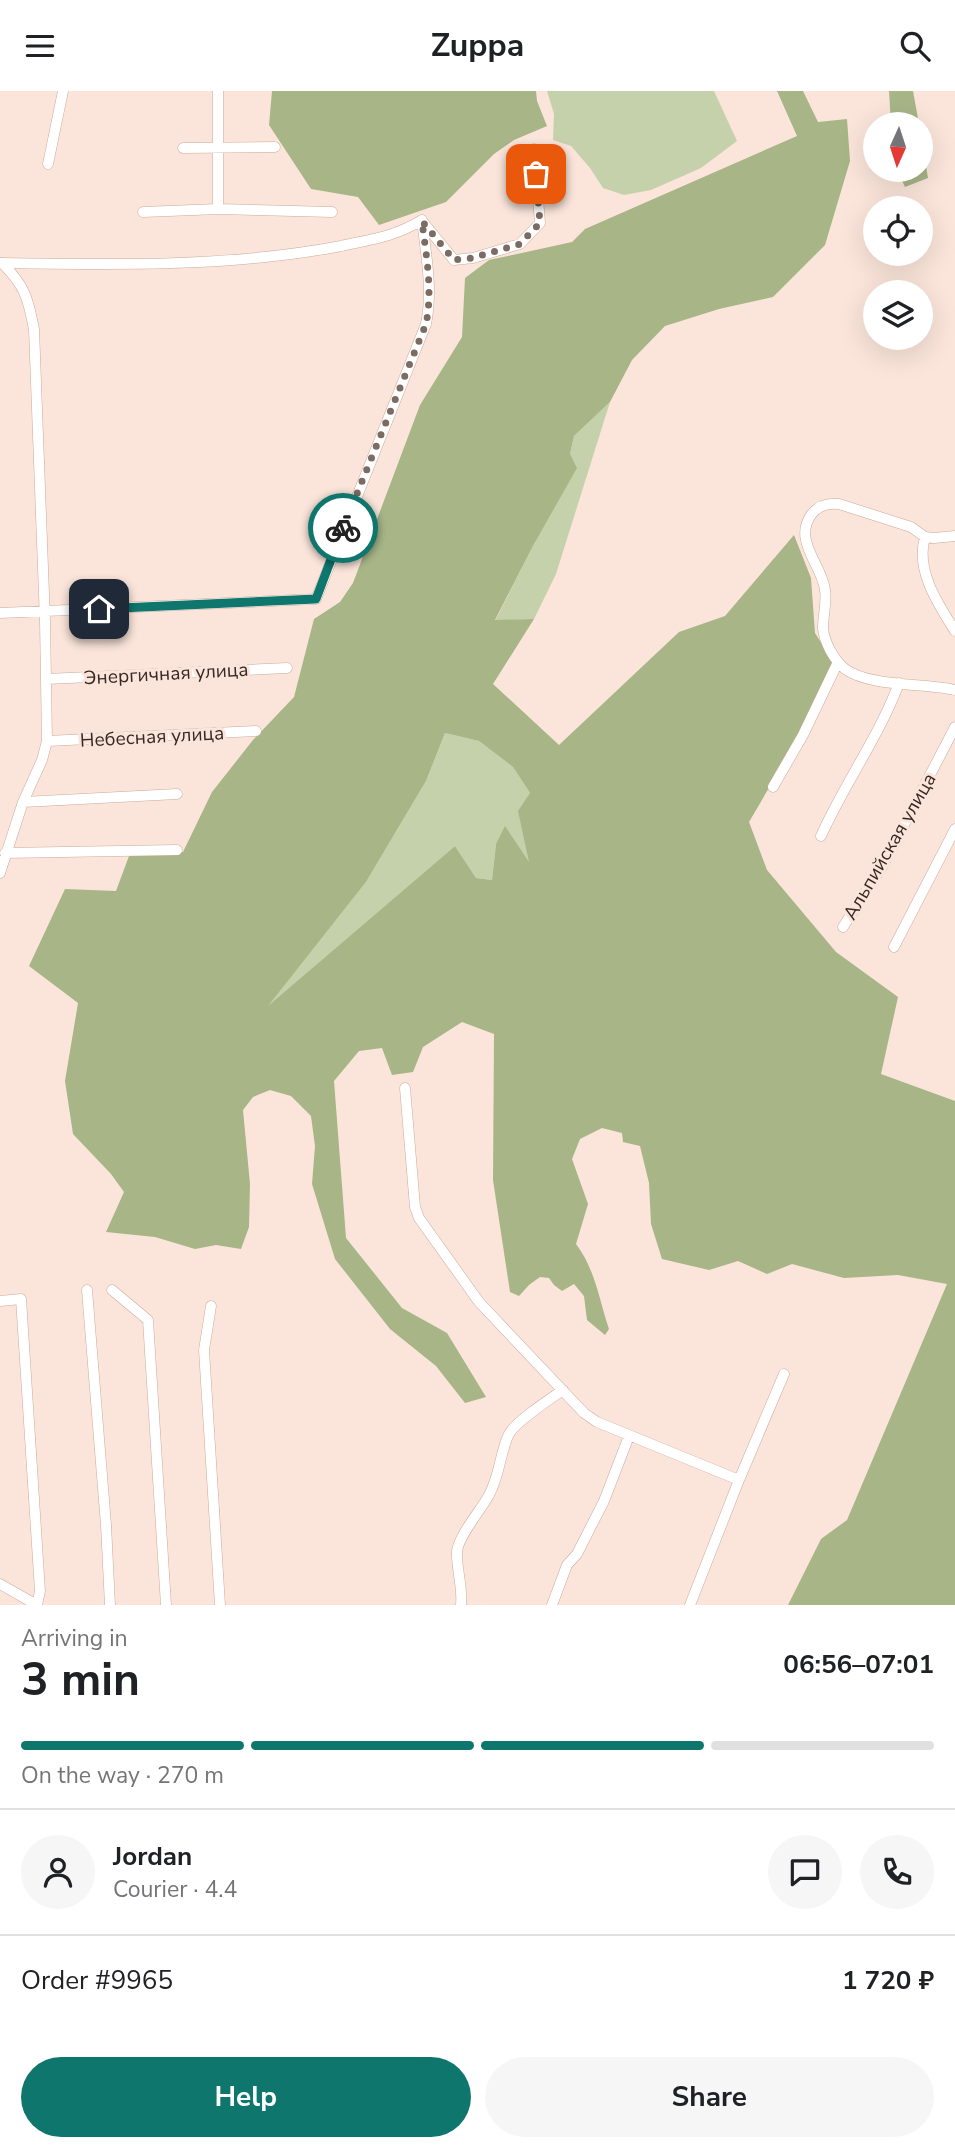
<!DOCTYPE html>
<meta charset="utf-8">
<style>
:root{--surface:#fff;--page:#f6f6f6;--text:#202124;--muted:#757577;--line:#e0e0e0;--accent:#0f766e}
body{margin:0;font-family:"Nunito Sans",sans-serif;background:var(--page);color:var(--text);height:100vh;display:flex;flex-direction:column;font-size:26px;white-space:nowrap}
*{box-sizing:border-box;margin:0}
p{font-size:23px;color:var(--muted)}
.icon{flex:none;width:38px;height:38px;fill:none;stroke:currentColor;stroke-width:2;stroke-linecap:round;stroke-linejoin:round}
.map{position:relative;height:1514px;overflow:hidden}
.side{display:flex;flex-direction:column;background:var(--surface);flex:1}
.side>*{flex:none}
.needle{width:46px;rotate:183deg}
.tools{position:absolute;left:863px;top:21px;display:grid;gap:14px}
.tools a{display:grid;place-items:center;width:70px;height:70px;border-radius:50%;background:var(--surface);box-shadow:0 7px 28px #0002;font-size:35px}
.pin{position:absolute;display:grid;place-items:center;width:60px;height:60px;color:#fff;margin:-30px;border-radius:14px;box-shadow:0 4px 10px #0006}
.courier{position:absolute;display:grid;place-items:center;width:70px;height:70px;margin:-35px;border:5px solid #0f766e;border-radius:50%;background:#fff;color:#222;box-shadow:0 2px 9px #0007}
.head em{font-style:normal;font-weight:700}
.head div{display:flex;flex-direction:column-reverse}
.head{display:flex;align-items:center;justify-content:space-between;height:119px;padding:0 21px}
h1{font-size:46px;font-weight:700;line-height:52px}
.bar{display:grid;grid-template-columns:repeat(4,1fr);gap:10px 7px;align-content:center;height:84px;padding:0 21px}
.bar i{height:9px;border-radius:5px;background:var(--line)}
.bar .on{background:var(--accent)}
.bar p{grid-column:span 4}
.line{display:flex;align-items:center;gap:18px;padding:0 21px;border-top:2px solid var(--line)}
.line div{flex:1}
.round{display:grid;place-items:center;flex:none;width:74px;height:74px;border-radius:37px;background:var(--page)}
.button{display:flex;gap:14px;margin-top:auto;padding:14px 21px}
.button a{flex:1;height:80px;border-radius:42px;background:var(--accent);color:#fff;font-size:28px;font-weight:700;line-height:80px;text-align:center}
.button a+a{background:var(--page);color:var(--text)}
header{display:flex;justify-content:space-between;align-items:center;height:91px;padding:0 21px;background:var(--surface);font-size:32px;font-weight:700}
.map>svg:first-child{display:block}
.green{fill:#c5d1aa}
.forest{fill:#a7b587;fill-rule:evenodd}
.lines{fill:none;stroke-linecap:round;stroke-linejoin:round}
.minor-casing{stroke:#ca9;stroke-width:11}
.minor{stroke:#fff;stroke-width:10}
.done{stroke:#7b6b62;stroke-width:7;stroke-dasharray:0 12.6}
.route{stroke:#0f766e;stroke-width:9}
.labels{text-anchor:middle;stroke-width:6;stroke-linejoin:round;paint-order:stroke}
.street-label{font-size:19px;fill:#362922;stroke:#fbe5da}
</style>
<header><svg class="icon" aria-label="menu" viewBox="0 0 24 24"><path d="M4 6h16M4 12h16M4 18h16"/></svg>Zuppa<svg class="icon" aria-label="search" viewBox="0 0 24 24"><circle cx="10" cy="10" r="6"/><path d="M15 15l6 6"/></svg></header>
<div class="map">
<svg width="955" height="1514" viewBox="0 0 955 1514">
<rect width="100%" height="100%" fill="#fbe5da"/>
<!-- green -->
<path class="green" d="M547 0H714L737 50 701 77 651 99 624 104 603 97 590 77 571 55 553 49 554 23Z
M610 311 556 483 534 528 495 530 534 453 570 363 574 345Z
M445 642 479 650 513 676 530 702 529 774 496 753 492 789 476 787 455 755 265 918 366 791 426 690Z"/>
<!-- forest -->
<path class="forest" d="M272 0H536L537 10 547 35 514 49 494 63 446 111 379 134 358 106 311 98 269 34Z
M777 0H803L818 31 847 28 850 70 825 154 773 206 719 218 665 235 632 269 610 311 574 345 570 363 577 377 534 453 495 529 534 528 493 593 559 654 679 541 725 525 794 444 811 487 815 542 838 579 749 731 767 779 836 861 898 906 881 983 955 1010V1514H788L821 1448 847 1429 947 1193 898 1184 844 1187 792 1173 767 1183 738 1170 709 1179 662 1168 651 1133 649 1092 640 1055 623 1051 622 1042 602 1037 580 1048 572 1068 588 1113 576 1153C595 1178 599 1208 609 1238L605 1244 587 1229 584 1205 574 1193 562 1200 554 1194 549 1187 540 1186 529 1194 519 1205 510 1201 493 1089 494 943 462 931 423 956 413 981 392 984 382 957 359 960 334 990 346 1147 402 1217 447 1242 486 1306 465 1312 436 1275 390 1238 335 1168 312 1093 315 1055 311 1025 291 1005 270 999 253 1006 243 1019 250 1093 249 1136 241 1158 216 1154 195 1158 155 1146 106 1141 124 1101 111 1083 73 1043 65 990 78 912 29 875 65 798 116 800 129 765 183 761 212 701 253 649 294 606 314 528 340 511 353 492 420 314 462 246 465 187 489 169 572 151 585 138 797 45ZM445 642 479 650 513 676 530 702 518 720 529 771 505 735 496 753 492 789 476 787 455 755 268 915 366 791 426 690Z
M889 0H913L919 33H891Z
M921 45 928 87 905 96 897 79H920Z"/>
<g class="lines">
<!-- minor casing -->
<g class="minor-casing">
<path id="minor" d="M183 57 275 56
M48 73 63 0
M218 118V0
M143 121 218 118 332 121
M422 130 454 169 473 167 520 153 540 132 534 58
M1 172C111 174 233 176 341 155 372 148 394 146 422 129
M955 445 934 447 925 446 911 436 839 413C828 412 818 414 811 424 793 450 822 474 825 499 827 511 823 524 823 537 824 551 834 569 845 578 870 596 924 592 955 599
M925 446C915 479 938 513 955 540
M0 522 316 508 426 233C433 199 426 164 422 129
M46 588 287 577
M47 650 256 640
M773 696 803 644 838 571
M23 711 177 703
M821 745C844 693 879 646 899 592
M5 762 177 759
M0 782 23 711 42 669 47 650 45 530 34 238C28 207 25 195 2 172
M843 836 882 776 955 636
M894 856 955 738
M405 997 415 1116 419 1127 479 1211 584 1322 597 1331 739 1389 690 1514
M87 1199 106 1434 110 1514
M112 1199 148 1229 166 1514
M0 1210 21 1208 40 1500 37 1514
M211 1215 204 1259 220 1514
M739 1389 784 1283
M0 1493 37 1514
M461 1514C463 1496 456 1477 457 1460 459 1444 481 1419 489 1404 500 1384 500 1361 509 1343 515 1331 550 1308 563 1299
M552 1514 567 1474 577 1463 604 1410 629 1345"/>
</g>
<!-- minor -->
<use href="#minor" class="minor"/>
</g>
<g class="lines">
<!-- done -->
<path class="done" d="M343 437 426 233C433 199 426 164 422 130L454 169 472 167 520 153 540 132 536 83"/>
<!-- route -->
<path class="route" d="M99 518 316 508 343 437"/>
</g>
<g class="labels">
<!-- street labels -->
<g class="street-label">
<text transform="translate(166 582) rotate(-3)" y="7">Энергичная улица</text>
<text transform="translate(152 645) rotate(-3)" y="7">Небесная улица</text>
<text transform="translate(889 755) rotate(-60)" y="7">Альпийская улица</text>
</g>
</g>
</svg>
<div class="tools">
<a><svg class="needle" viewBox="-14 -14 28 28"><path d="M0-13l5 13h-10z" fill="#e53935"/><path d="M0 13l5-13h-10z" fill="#757577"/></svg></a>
<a><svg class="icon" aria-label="locate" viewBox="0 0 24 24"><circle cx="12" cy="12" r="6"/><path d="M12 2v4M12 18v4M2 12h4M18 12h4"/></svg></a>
<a><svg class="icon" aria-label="layers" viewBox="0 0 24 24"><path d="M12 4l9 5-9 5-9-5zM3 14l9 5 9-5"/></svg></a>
</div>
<div class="pin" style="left:536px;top:83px;background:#ea580c"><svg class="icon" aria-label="bag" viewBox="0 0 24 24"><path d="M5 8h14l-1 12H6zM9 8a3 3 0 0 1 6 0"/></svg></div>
<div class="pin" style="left:99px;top:518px;background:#1f2937"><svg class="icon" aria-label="home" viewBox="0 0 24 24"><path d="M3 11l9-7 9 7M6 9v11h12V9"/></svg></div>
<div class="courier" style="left:343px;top:437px"><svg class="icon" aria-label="bike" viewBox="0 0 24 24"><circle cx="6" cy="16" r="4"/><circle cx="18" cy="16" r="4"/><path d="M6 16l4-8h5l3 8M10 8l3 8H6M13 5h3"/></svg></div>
</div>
<section class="side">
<div class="head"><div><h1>3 min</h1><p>Arriving in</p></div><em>06:56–07:01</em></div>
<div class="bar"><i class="on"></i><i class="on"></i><i class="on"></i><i></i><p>On the way · 270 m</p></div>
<div class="line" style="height:126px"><a class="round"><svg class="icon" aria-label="person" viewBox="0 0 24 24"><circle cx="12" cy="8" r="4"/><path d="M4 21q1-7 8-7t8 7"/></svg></a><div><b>Jordan</b><p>Courier · 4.4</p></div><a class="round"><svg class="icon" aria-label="chat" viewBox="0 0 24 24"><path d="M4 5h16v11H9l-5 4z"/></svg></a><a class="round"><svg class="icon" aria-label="phone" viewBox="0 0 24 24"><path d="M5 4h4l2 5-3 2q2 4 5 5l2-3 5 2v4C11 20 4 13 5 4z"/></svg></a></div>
<div class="line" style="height:91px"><div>Order #9965</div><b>1 720 ₽</b></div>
<div class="button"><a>Help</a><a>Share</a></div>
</section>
